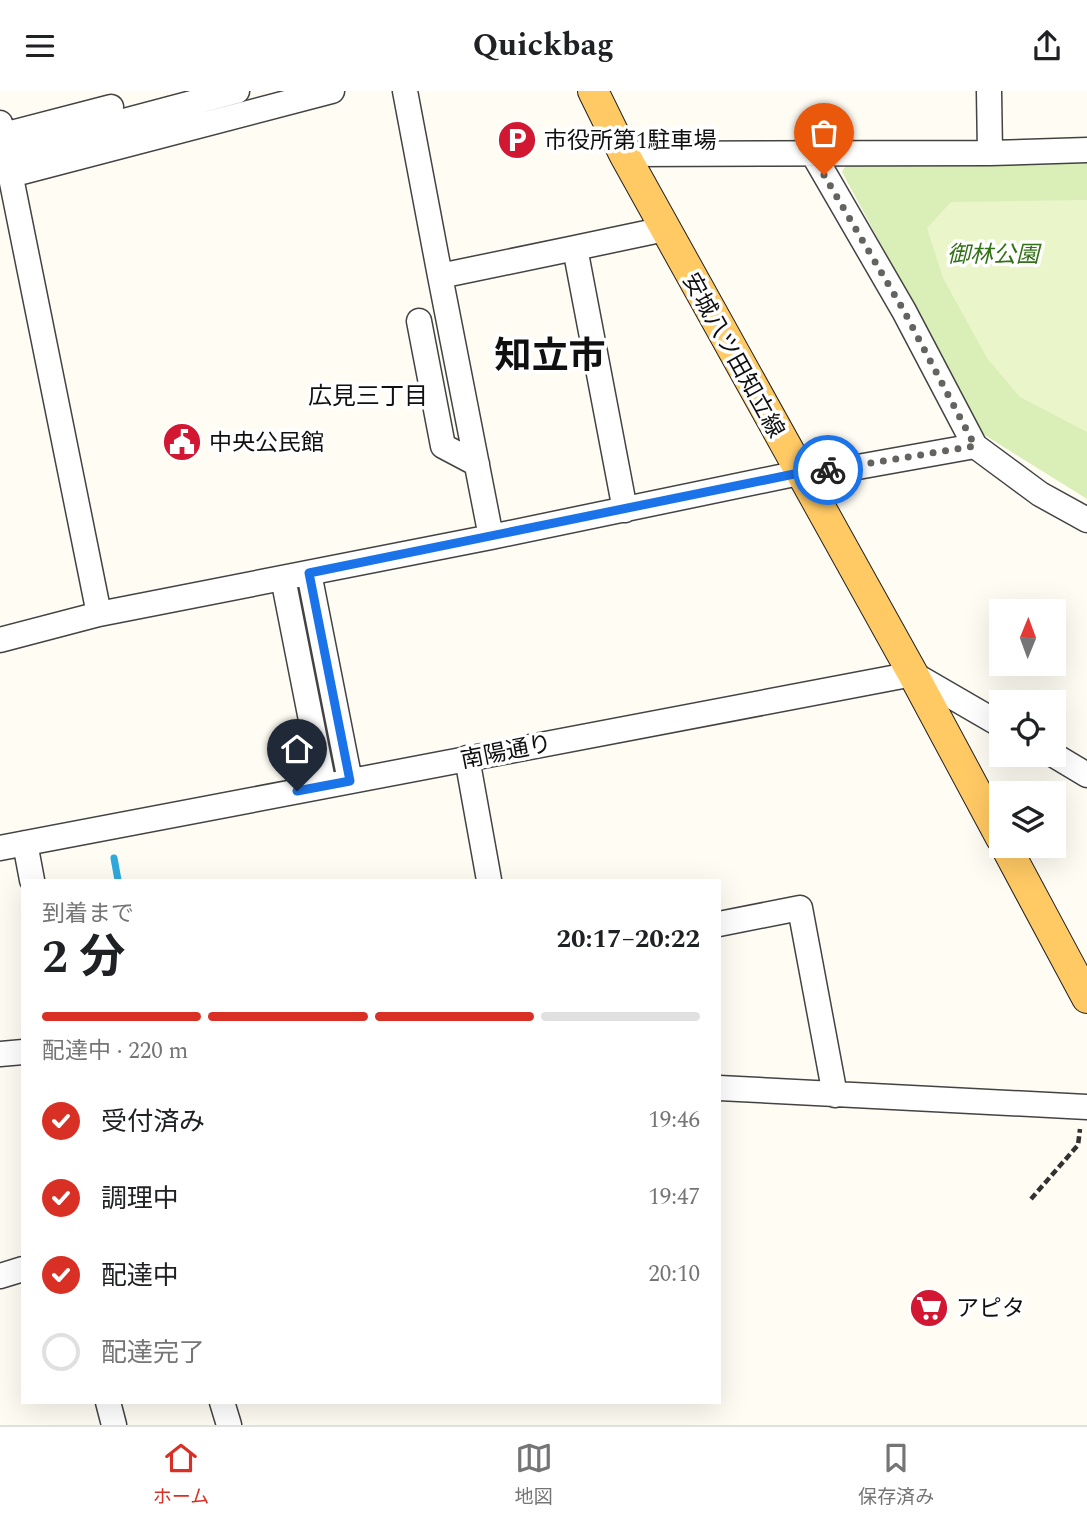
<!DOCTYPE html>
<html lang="ja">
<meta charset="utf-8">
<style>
:root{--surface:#fff;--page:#f6f6f6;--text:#202124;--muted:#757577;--line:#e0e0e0;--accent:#d93025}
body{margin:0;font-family:Spectral,"Noto Sans JP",serif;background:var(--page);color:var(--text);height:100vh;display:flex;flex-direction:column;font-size:26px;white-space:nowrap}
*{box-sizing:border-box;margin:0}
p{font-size:23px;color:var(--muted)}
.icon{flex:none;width:38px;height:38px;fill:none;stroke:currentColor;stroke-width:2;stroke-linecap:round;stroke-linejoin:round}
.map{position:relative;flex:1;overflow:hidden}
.details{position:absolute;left:21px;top:788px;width:700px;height:525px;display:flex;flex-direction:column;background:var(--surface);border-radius:0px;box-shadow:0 7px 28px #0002}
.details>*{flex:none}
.needle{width:46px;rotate:1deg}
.tools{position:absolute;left:989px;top:508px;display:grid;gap:14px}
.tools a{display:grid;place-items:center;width:77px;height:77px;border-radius:0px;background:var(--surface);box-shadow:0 7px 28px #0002;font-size:35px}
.pin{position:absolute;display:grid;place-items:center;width:60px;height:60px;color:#fff;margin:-72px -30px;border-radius:50% 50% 50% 0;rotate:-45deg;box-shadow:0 0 7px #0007}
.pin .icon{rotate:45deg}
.courier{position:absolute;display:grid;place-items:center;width:70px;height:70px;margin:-35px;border:5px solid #1a73e8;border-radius:50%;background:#fff;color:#222;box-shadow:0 2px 9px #0007}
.overview em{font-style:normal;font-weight:700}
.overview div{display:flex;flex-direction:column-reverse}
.overview{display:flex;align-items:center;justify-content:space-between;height:119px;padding:0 21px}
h1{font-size:46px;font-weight:700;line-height:52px}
.bar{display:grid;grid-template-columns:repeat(4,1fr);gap:10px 7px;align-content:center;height:84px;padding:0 21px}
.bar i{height:9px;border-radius:5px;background:var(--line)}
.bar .current{background:var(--accent)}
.bar p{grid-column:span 4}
ol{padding:0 21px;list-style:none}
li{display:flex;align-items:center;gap:21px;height:77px}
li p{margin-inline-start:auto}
li .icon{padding:7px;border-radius:50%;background:var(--accent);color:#fff;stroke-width:4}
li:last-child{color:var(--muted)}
li i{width:38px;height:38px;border:4px solid var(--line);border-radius:50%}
header{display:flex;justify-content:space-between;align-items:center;height:91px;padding:0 21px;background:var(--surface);font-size:32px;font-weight:700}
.dock{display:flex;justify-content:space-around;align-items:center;height:98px;border-top:2px solid var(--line);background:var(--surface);font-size:19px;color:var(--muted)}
.dock a{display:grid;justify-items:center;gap:4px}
.dock .current{color:var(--accent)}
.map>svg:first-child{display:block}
.green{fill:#daefb7}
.pitch{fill:#ebf5ca}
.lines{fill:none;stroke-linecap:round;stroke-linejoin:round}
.stream{stroke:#30a9dd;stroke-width:7}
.minor-casing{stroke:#434343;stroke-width:27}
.major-casing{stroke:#212121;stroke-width:32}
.path{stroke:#323232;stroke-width:4.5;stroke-dasharray:7 3.5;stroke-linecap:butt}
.minor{stroke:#fff;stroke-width:24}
.major{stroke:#ffc964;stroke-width:30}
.done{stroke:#646360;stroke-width:7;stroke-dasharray:0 12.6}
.route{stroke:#1a73e8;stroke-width:9}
.labels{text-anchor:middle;stroke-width:7;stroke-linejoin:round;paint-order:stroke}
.poi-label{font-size:23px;fill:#101010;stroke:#fff;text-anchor:start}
.park-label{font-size:23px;font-style:italic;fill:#337117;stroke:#fff}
.street-label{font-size:23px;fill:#101010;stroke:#fff}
.neighbourhood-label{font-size:24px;fill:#101010;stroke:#fff}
.town-label{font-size:37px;font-weight:bold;fill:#101010;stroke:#fff}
</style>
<header><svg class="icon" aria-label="menu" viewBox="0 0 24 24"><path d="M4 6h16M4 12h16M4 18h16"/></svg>Quickbag<svg class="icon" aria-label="share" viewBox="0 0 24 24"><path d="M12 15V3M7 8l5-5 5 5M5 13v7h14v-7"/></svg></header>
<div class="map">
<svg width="1087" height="1334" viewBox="0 0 1087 1334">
<rect width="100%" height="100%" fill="#fffcf4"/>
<!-- green -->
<path class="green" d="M1087 66V408L983 343 842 81 846 74Z"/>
<!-- pitch -->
<path class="pitch" d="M1087 109V341L1020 306 987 267 943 187 927 137 951 111Z"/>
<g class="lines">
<!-- stream -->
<path class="stream" d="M114 767 118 789"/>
<!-- minor casing -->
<g class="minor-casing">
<path id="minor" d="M405 0 440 185 575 157
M989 0 990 62
M0 32 99 523
M0 45 111 16
M0 63 237 0
M624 63 990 62 1087 59
M813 63 904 220 975 355 1040 403 1087 429
M11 84 332 0
M440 185 491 446
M419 230 443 355 477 373
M625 419 575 157 665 138
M309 482 350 690
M283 487 324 695
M0 549 99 523 491 446 799 382 841 379 975 355
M1052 663 1087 684
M467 667 489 789
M25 752 32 789
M0 757 913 583 1001 634
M719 833 800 817 835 1004
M0 963 23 961
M719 997 1087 1016
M0 1185 23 1178
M108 1311 114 1334
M222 1311 229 1334"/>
</g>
<!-- major casing -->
<g class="major-casing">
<path id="major" d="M593 0 624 63 913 583 1001 747
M1005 754 1087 907"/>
</g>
<!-- path -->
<path class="path" d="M1031 1108 1078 1054 1080 1038"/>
<!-- minor -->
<use href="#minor" class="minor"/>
<!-- major -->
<use href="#major" class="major"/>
</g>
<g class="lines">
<!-- done -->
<path class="done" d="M824 84 904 220 975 355 828 379"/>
<!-- route -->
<path class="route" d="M297 700 350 690 309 482 799 382 828 379"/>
</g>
<!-- icons -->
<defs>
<g id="parking-disc" transform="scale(2.0125)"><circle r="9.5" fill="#d21733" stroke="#fff"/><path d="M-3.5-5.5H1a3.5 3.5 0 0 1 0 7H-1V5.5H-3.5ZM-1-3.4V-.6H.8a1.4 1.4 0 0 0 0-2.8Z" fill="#fff"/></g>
<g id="civic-disc" transform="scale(2.0125)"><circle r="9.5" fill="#d21733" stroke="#fff"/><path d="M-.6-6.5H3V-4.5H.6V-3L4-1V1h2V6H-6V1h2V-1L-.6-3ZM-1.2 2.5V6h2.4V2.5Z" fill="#fff"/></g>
<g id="supermarket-disc" transform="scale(2.0125)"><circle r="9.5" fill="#d21733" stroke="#fff"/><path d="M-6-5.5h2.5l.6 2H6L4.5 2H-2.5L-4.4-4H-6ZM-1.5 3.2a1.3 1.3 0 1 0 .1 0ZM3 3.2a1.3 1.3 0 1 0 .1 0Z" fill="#fff"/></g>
</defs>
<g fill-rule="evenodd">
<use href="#parking-disc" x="517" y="49"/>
<use href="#civic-disc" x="182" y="351"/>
<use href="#supermarket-disc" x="929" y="1217"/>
</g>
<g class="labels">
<!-- poi labels -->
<g class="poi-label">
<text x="544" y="57">市役所第1駐車場</text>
<text x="209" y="359">中央公民館</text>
<text x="956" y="1225">アピタ</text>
</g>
<!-- park labels -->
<g class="park-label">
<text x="993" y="171">御林公園</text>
</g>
<!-- street labels -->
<g class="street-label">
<text transform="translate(734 264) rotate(61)" y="8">安城八ツ田知立線</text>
<text transform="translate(506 660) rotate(-11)" y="8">南陽通り</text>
</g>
<!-- neighbourhood labels -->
<g class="neighbourhood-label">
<text x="368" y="313">広見三丁目</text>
</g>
<!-- town labels -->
<g class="town-label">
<text x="550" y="277">知立市</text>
</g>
</g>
</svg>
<div class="tools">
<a><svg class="needle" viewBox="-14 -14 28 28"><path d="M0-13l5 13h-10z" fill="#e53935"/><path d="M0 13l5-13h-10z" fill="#757577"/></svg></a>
<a><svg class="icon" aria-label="locate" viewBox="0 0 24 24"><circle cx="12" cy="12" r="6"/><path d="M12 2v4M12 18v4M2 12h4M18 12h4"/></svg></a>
<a><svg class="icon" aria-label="layers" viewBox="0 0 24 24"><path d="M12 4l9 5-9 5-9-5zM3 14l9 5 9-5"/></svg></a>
</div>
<div class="pin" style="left:824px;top:84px;background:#ea580c"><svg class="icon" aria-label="bag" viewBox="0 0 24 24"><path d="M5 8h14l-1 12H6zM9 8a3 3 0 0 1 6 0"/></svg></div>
<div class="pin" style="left:297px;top:700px;background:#1f2937"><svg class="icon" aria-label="home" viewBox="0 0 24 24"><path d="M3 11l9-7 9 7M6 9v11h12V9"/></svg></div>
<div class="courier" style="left:828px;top:379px"><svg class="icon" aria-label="bike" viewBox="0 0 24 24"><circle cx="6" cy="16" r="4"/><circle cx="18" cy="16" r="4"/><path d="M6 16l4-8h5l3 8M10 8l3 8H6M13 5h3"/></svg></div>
<section class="details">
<div class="overview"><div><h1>2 分</h1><p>到着まで</p></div><em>20:17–20:22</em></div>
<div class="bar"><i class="current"></i><i class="current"></i><i class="current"></i><i></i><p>配達中 · 220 m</p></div>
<ol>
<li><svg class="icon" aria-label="check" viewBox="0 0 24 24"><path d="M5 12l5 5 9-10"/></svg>受付済み<p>19:46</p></li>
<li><svg class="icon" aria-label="check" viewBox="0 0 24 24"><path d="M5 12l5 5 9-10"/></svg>調理中<p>19:47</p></li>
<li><svg class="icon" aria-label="check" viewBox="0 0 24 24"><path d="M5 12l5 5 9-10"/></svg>配達中<p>20:10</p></li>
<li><i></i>配達完了</li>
</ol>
</section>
</div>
<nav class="dock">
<a class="current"><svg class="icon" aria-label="home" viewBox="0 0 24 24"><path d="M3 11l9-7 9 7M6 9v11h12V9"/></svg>ホーム</a>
<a><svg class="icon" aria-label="map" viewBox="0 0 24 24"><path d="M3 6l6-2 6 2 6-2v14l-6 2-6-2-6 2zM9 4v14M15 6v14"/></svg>地図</a>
<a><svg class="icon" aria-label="saved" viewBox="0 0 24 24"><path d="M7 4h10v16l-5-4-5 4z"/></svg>保存済み</a>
</nav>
